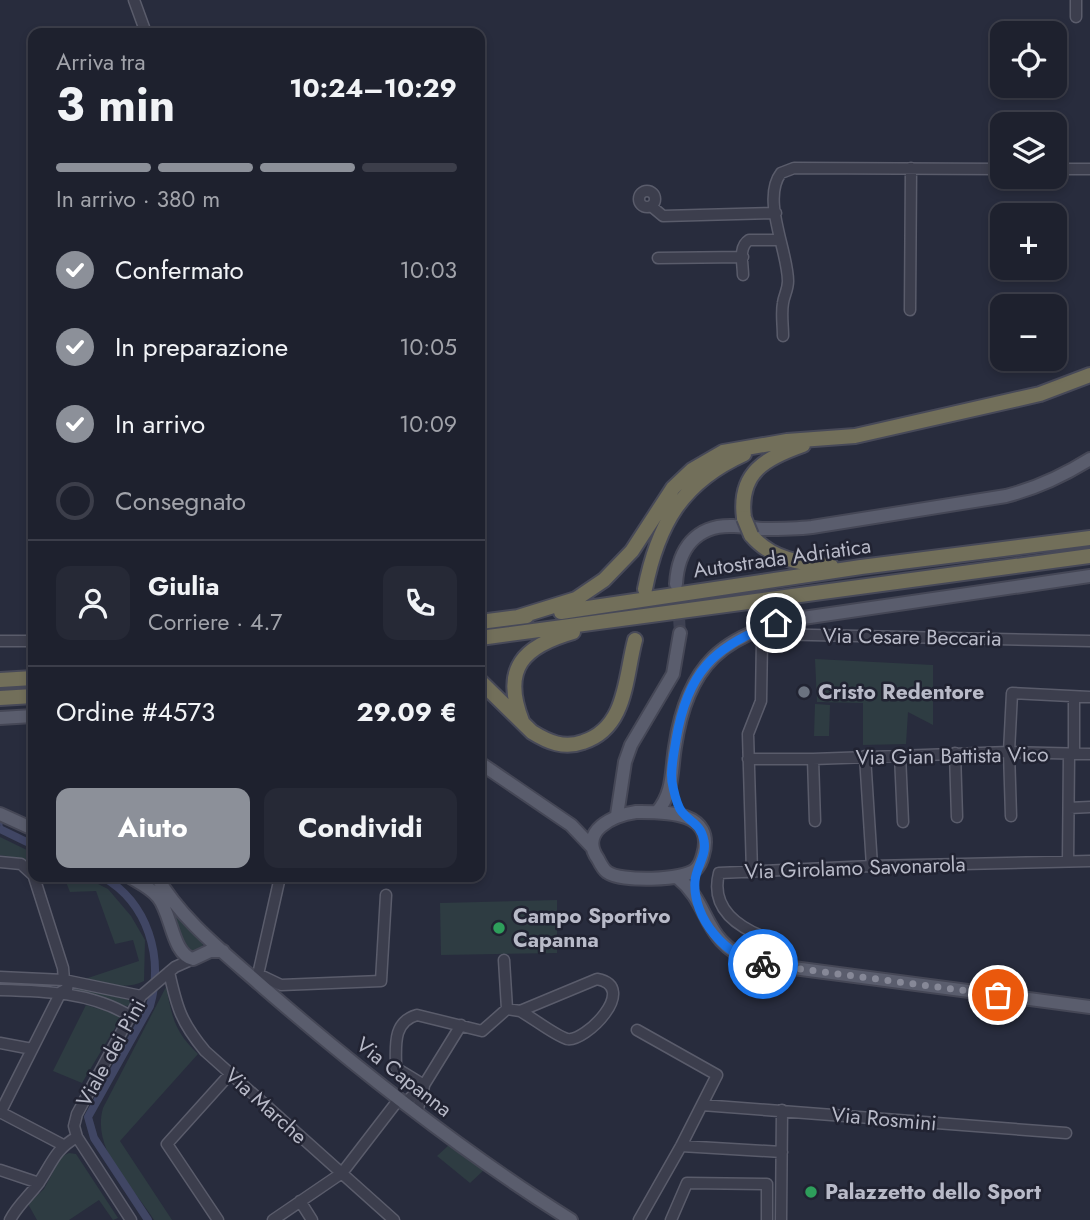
<!DOCTYPE html>
<html lang="it">
<meta charset="utf-8">
<style>
:root{--surface:#1e212e;--page:#262936;--text:#f1f3f6;--muted:#a1a3aa;--line:#3c3e4a;--accent:#8c9099}
body{margin:0;font-family:Jost,sans-serif;background:var(--page);color:var(--text);height:100vh;display:flex;flex-direction:column;font-size:26px;white-space:nowrap}
*{box-sizing:border-box;margin:0}
p{font-size:23px;color:var(--muted)}
.icon{flex:none;width:38px;height:38px;fill:none;stroke:currentColor;stroke-width:2;stroke-linecap:round;stroke-linejoin:round}
.map{position:relative;flex:1;overflow:hidden}
.panel{position:absolute;left:28px;top:28px;width:457px;height:854px;display:flex;flex-direction:column;background:var(--surface);border-radius:14px;box-shadow:0 4px 10px #0003,0 0 0 2px var(--line)}
.panel>*{flex:none}
.fabs{position:absolute;left:990px;top:21px;display:grid;gap:14px}
.fabs a{display:grid;place-items:center;width:77px;height:77px;border-radius:14px;background:var(--surface);box-shadow:0 4px 10px #0003,0 0 0 2px var(--line);font-size:35px}
.pin{position:absolute;display:grid;place-items:center;width:60px;height:60px;color:#fff;margin:-30px;border:4px solid #fff;border-radius:50%;box-shadow:0 2px 7px #0007}
.courier{position:absolute;display:grid;place-items:center;width:70px;height:70px;margin:-35px;border:5px solid #1a73e8;border-radius:50%;background:#fff;color:#222;box-shadow:0 2px 9px #0007}
.overview em{font-style:normal;font-weight:700}
.overview div{display:flex;flex-direction:column-reverse}
.overview{display:flex;align-items:center;justify-content:space-between;height:119px;padding:0 28px}
h1{font-size:46px;font-weight:700;line-height:52px}
.bar{display:grid;grid-template-columns:repeat(4,1fr);gap:10px 7px;align-content:center;height:84px;padding:0 28px}
.bar i{height:9px;border-radius:5px;background:var(--line)}
.bar .active{background:var(--accent)}
.bar p{grid-column:span 4}
.line{display:flex;align-items:center;gap:18px;padding:0 28px;border-top:2px solid var(--line)}
.line div{flex:1}
.round{display:grid;place-items:center;flex:none;width:74px;height:74px;border-radius:14px;background:var(--page)}
ol{padding:0 28px;list-style:none}
li{display:flex;align-items:center;gap:21px;height:77px}
li p{margin-inline-start:auto}
li .icon{padding:7px;border-radius:50%;background:var(--accent);color:#fff;stroke-width:4}
li:last-child{color:var(--muted)}
li i{width:38px;height:38px;border:4px solid var(--line);border-radius:50%}
.action{display:flex;gap:14px;margin-top:auto;padding:14px 28px}
.action a{flex:1;height:80px;border-radius:14px;background:var(--accent);color:#fff;font-size:28px;font-weight:700;line-height:80px;text-align:center}
.action a+a{background:var(--page);color:var(--text)}
.map>svg:first-child{display:block}
.green{fill:#2e3c42}
.lines{fill:none;stroke-linecap:round;stroke-linejoin:round}
.stream{stroke:#404664;stroke-width:2.5}
.canal{stroke:#404664;stroke-width:8}
.major-tunnel{stroke:#3e4152;stroke-width:12;stroke-dasharray:12 6;stroke-linecap:butt}
.minor-casing{stroke:#5a5c6b;stroke-width:13}
.major-casing{stroke:#454756;stroke-width:16}
.highway-casing{stroke:#474958;stroke-width:18}
.minor{stroke:#3c3e4d;stroke-width:10}
.major{stroke:#5a5d6d;stroke-width:12}
.highway{stroke:#726f5a;stroke-width:14}
.highway-bridge-casing{stroke:#474958;stroke-width:18;stroke-linecap:butt}
.highway-bridge{stroke:#726f5a;stroke-width:14}
.done{stroke:#868897;stroke-width:7;stroke-dasharray:0 12.6}
.route{stroke:#1a73e8;stroke-width:9}
.worship-dot{fill:#6b7280;stroke:#212332;stroke-width:2.5}
.leisure-dot{fill:#2e9e5b;stroke:#212332;stroke-width:2.5}
.labels{text-anchor:middle;stroke-width:5;stroke-linejoin:round;paint-order:stroke}
.street-label{font-size:21px;fill:#b8bac8;stroke:#212332}
.poi-label{font-size:21px;font-weight:bold;fill:#b8bac8;stroke:#212332;text-anchor:start}
</style>
<div class="map">
<svg width="1090" height="1220" viewBox="0 0 1090 1220">
<rect width="100%" height="100%" fill="#282c3d"/>
<!-- green -->
<path class="green" d="M815 659 933 665V725L908 712 906 744 863 745V703L817 702Z
M815 704 830 705 829 736H814Z
M0 837 33 853V864L25 859 0 855Z
M64 877H84L108 889 131 916 145 940 144 981C126 991 101 983 82 980L139 961 133 940 115 944 96 891 70 892Z
M135 877H153L204 939 201 952 195 955 184 951 175 922Z
M557 900V953L441 955 440 903Z
M78 986 129 1000 131 1005 126 1006 77 992 74 988Z
M166 987C173 1019 174 1031 198 1054L120 1141 172 1220H154C133 1186 91 1151 103 1108Z
M86 1005 122 1016 82 1083 53 1071Z
M450 1144 484 1170 470 1183 437 1156Z
M69 1153 76 1154 118 1218 113 1220 99 1200 69 1220H37L28 1204 44 1189 61 1157Z"/>
<g class="lines">
<!-- stream -->
<path class="stream" d="M1 822 2 830"/>
<!-- canal -->
<path class="canal" d="M2 830 33 845
M103 877C148 903 164 957 150 1006L88 1117 94 1138 148 1220"/>
<!-- major-tunnel -->
<path class="major-tunnel" d="M678 602 680 633"/>
<!-- minor casing -->
<g class="minor-casing">
<path id="minor" d="M134 0 146 33
M1076 17V0
M1055 169H1090
M639 199a8 8 0 1 1 16 0a8 8 0 1 1-16 0Z
M651 206 663 216 776 213
M658 258 743 257
M743 275C743 264 738 247 749 240H779
M910 310 911 168
M783 336C783 325 781 313 783 303 784 295 788 290 788 281 788 251 761 199 781 173L794 168 1003 169
M0 641H33
M1074 697V754
M955 753 957 817
M900 755 903 822
M865 756 872 866
M748 759H813L1009 752 1090 754
M813 759 815 821
M1069 808 1090 807
M1011 816 1009 752 1012 693 1090 697
M1068 861 1069 755
M0 862 21 864 33 875
M752 872 748 734 761 701 762 638 767 634 1090 641
M775 941C744 931 709 912 719 873L872 866 1090 861
M169 972C177 1008 181 1022 205 1051L394 1220
M258 974 281 985 381 981 386 895
M0 977 64 980 141 996
M257 979 280 877
M0 990C44 991 91 992 130 1016
M507 1009 520 1011 597 979C640 987 585 1043 567 1039 554 1035 533 1018 520 1011
M637 1030 717 1075 681 1146 639 1220
M0 1043 32 1049
M424 1085 396 1068C396 1047 392 1022 417 1015L482 1031 507 1009 504 960
M405 1103 424 1085 461 1025
M702 1105 1066 1133
M0 1112 63 1145
M417 1112 424 1086
M0 1113 61 992 67 989 68 984 64 980 63 968 34 877
M681 1146 782 1152
M0 1170 39 1183
M300 1201 312 1220
M10 1220C17 1206 28 1197 38 1184 52 1164 54 1150 77 1137
M131 1220 77 1137 74 1126 77 1114 141 996 175 967 193 959
M218 1220 167 1144 230 1074
M273 1220 342 1173 399 1099
M671 1220 687 1183 767 1184V1220
M781 1220 782 1110"/>
</g>
<!-- major casing -->
<g class="major-casing">
<path id="major" d="M676 584C678 549 696 524 734 526 744 526 753 528 762 529 779 529 795 529 812 527L1006 496C1037 488 1063 476 1090 459
M0 718 33 716
M480 763 571 825 592 847
M636 812C663 812 716 810 703 855 702 859 699 866 696 869 684 881 620 882 607 872 604 870 600 863 598 859 578 831 614 815 636 812Z
M657 812C674 792 671 771 675 747 687 665 723 633 803 618L1090 576
M0 814 33 829
M617 815 625 762 631 745 673 674 680 633
M130 877C140 883 151 888 158 897 172 914 172 954 193 959L210 951H223
M157 877C181 920 227 955 264 988 361 1072 462 1152 571 1220
M677 877C713 906 700 941 755 963L1090 1007"/>
</g>
<!-- highway casing -->
<g class="highway-casing">
<path id="highway" d="M744 518C738 472 766 458 803 445
M751 535C772 560 800 563 831 566
M645 589C658 524 682 482 744 454
M561 612 861 567 1090 538
M518 617 576 599 604 580 632 551 673 488 692 470 723 452 787 441 855 436 1040 394 1090 375
M480 622 527 616
M480 638 1090 556
M0 680 33 678
M480 681 532 732C548 742 564 749 583 742 627 728 625 677 635 640
M0 698 33 696
M522 721C501 668 524 646 573 632"/>
</g>
<!-- minor -->
<use href="#minor" class="minor"/>
<!-- major -->
<use href="#major" class="major"/>
<!-- highway -->
<use href="#highway" class="highway"/>
<!-- highway-bridge casing -->
<g class="highway-bridge-casing">
<path id="highway-bridge" d="M744 518 751 535"/>
</g>
<!-- highway-bridge -->
<use href="#highway-bridge" class="highway-bridge"/>
</g>
<g class="lines">
<!-- done -->
<path class="done" d="M763 964 998 995"/>
<!-- route -->
<path class="route" d="M763 964C727 959 692 918 695 881 696 867 707 855 704 841 701 824 691 823 682 812 677 806 675 796 673 787 669 774 674 754 676 740 687 673 713 646 776 623"/>
</g>
<!-- markers -->
<circle class="worship-dot" cx="804" cy="692" r="7"/>
<g class="leisure-dot">
<circle cx="499" cy="928" r="7"/>
<circle cx="811" cy="1192" r="7"/>
</g>
<g class="labels">
<!-- street labels -->
<g class="street-label">
<text transform="translate(782 558) rotate(-8)" y="7">Autostrada Adriatica</text>
<text transform="translate(912 637) rotate(1)" y="7">Via Cesare Beccaria</text>
<text transform="translate(952 756) rotate(-1)" y="7">Via Gian Battista Vico</text>
<text transform="translate(855 868) rotate(-2)" y="7">Via Girolamo Savonarola</text>
<text transform="translate(111 1053) rotate(-61)" y="7">Viale dei Pini</text>
<text transform="translate(404 1077) rotate(38)" y="7">Via Capanna</text>
<text transform="translate(266 1106) rotate(42)" y="7">Via Marche</text>
<text transform="translate(884 1119) rotate(5)" y="7">Via Rosmini</text>
</g>
<!-- poi labels -->
<g class="poi-label">
<text x="818" y="699">Cristo Redentore</text>
<text x="513" y="923">Campo Sportivo<tspan x="513" dy="24">Capanna</tspan></text>
<text x="825" y="1199">Palazzetto dello Sport</text>
</g>
</g>
</svg>
<div class="fabs">
<a><svg class="icon" aria-label="locate" viewBox="0 0 24 24"><circle cx="12" cy="12" r="6"/><path d="M12 2v4M12 18v4M2 12h4M18 12h4"/></svg></a>
<a><svg class="icon" aria-label="layers" viewBox="0 0 24 24"><path d="M12 4l9 5-9 5-9-5zM3 14l9 5 9-5"/></svg></a>
<a>+</a>
<a>−</a>
</div>
<div class="pin" style="left:998px;top:995px;background:#ea580c"><svg class="icon" aria-label="bag" viewBox="0 0 24 24"><path d="M5 8h14l-1 12H6zM9 8a3 3 0 0 1 6 0"/></svg></div>
<div class="pin" style="left:776px;top:623px;background:#1f2937"><svg class="icon" aria-label="home" viewBox="0 0 24 24"><path d="M3 11l9-7 9 7M6 9v11h12V9"/></svg></div>
<div class="courier" style="left:763px;top:964px"><svg class="icon" aria-label="bike" viewBox="0 0 24 24"><circle cx="6" cy="16" r="4"/><circle cx="18" cy="16" r="4"/><path d="M6 16l4-8h5l3 8M10 8l3 8H6M13 5h3"/></svg></div>
<section class="panel">
<div class="overview"><div><h1>3 min</h1><p>Arriva tra</p></div><em>10:24–10:29</em></div>
<div class="bar"><i class="active"></i><i class="active"></i><i class="active"></i><i></i><p>In arrivo · 380 m</p></div>
<ol>
<li><svg class="icon" aria-label="check" viewBox="0 0 24 24"><path d="M5 12l5 5 9-10"/></svg>Confermato<p>10:03</p></li>
<li><svg class="icon" aria-label="check" viewBox="0 0 24 24"><path d="M5 12l5 5 9-10"/></svg>In preparazione<p>10:05</p></li>
<li><svg class="icon" aria-label="check" viewBox="0 0 24 24"><path d="M5 12l5 5 9-10"/></svg>In arrivo<p>10:09</p></li>
<li><i></i>Consegnato</li>
</ol>
<div class="line" style="height:126px"><a class="round"><svg class="icon" aria-label="person" viewBox="0 0 24 24"><circle cx="12" cy="8" r="4"/><path d="M4 21q1-7 8-7t8 7"/></svg></a><div><b>Giulia</b><p>Corriere · 4.7</p></div><a class="round"><svg class="icon" aria-label="phone" viewBox="0 0 24 24"><path d="M5 4h4l2 5-3 2q2 4 5 5l2-3 5 2v4C11 20 4 13 5 4z"/></svg></a></div>
<div class="line" style="height:91px"><div>Ordine #4573</div><b>29.09 €</b></div>
<div class="action"><a>Aiuto</a><a>Condividi</a></div>
</section>
</div>
